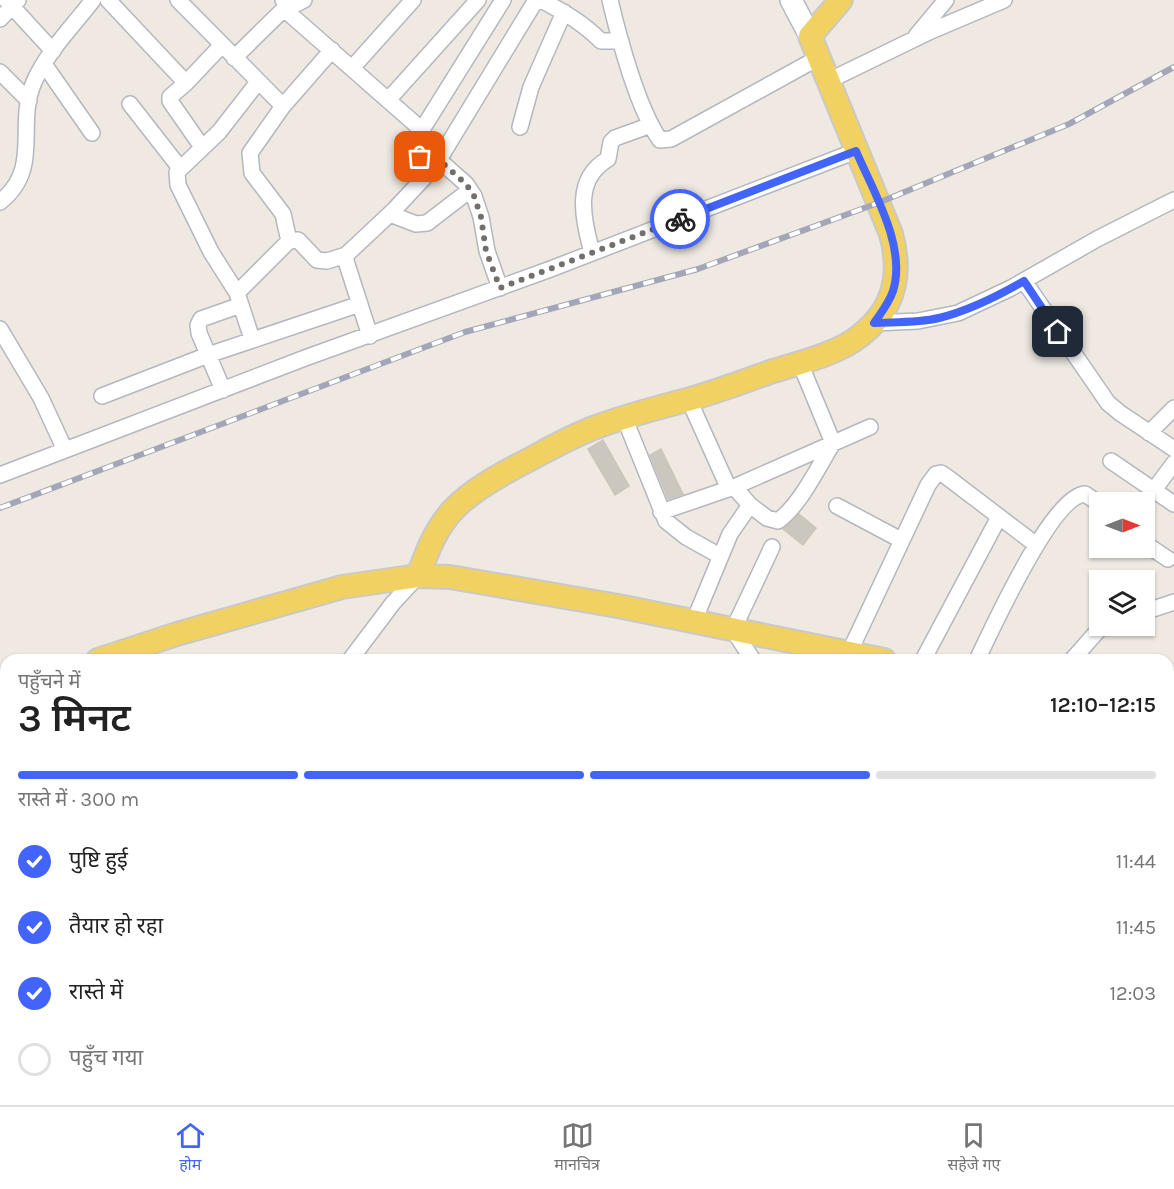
<!DOCTYPE html>
<html lang="hi">
<meta charset="utf-8">
<style>
:root{--surface:#fff;--page:#f6f6f6;--text:#222;--muted:#767676;--line:#e0e0e0;--accent:#4264fb}
body{margin:0;font-family:Karla,"Noto Sans Devanagari",sans-serif;background:var(--page);color:var(--text);height:100vh;display:flex;flex-direction:column;font-size:22px;white-space:nowrap}
*{box-sizing:border-box;margin:0}
p{font-size:20px;color:var(--muted)}
.icon{flex:none;width:33px;height:33px;fill:none;stroke:currentColor;stroke-width:2;stroke-linecap:round;stroke-linejoin:round}
.map{position:relative;flex:1;overflow:hidden}
.side{position:absolute;left:0px;top:654px;width:1174px;height:452px;display:flex;flex-direction:column;background:var(--surface);border-radius:18px 18px 0 0;box-shadow:0 2px 4px #0004}
.side>*{flex:none}
.needle{width:39px;rotate:90deg}
.tools{position:absolute;left:1089px;top:492px;display:grid;gap:12px}
.tools a{display:grid;place-items:center;width:66px;height:66px;border-radius:0px;background:var(--surface);box-shadow:0 2px 4px #0004;font-size:30px}
.pin{position:absolute;display:grid;place-items:center;width:51px;height:51px;color:#fff;margin:-26px;border-radius:12px;box-shadow:0 3px 9px #0006}
.courier{position:absolute;display:grid;place-items:center;width:60px;height:60px;margin:-30px;border:4px solid #4264fb;border-radius:50%;background:#fff;color:#222;box-shadow:0 2px 8px #0007}
.head em{font-style:normal;font-weight:600}
.head div{display:flex;flex-direction:column-reverse}
.head{display:flex;align-items:center;justify-content:space-between;height:102px;padding:0 18px}
h1{font-size:39px;font-weight:600;line-height:45px}
.bar{display:grid;grid-template-columns:repeat(4,1fr);gap:9px 6px;align-content:center;height:72px;padding:0 18px}
.bar i{height:8px;border-radius:4px;background:var(--line)}
.bar .selected{background:var(--accent)}
.bar p{grid-column:span 4}
ol{padding:0 18px;list-style:none}
li{display:flex;align-items:center;gap:18px;height:66px}
li p{margin-inline-start:auto}
li .icon{padding:6px;border-radius:50%;background:var(--accent);color:#fff;stroke-width:4}
li:last-child{color:var(--muted)}
li i{width:33px;height:33px;border:3px solid var(--line);border-radius:50%}
.dock{display:flex;justify-content:space-around;align-items:center;height:84px;border-top:2px solid var(--line);background:var(--surface);font-size:16px;color:var(--muted)}
.dock a{display:grid;justify-items:center;gap:3px}
.dock .selected{color:var(--accent)}
.map>svg:first-child{display:block}
.building{fill:#cbc7bf;stroke:#cbc5ba;stroke-width:1.5}
.lines{fill:none;stroke-linecap:round;stroke-linejoin:round}
.street-casing{stroke:#b4b7c1;stroke-width:18}
.secondary-casing{stroke:#b4b7c1;stroke-width:24}
.primary-casing{stroke:#c9c9c9;stroke-width:26}
.street{stroke:#fff;stroke-width:15}
.secondary{stroke:#fff;stroke-width:21}
.primary{stroke:#f2d163;stroke-width:22}
.rail-casing{stroke:#a3a6b8;stroke-width:6}
.rail{stroke:#fff;stroke-width:4;stroke-dasharray:11;stroke-linecap:butt}
.done{stroke:#726f6d;stroke-width:6;stroke-dasharray:0 10.8}
.route{stroke:#4264fb;stroke-width:8}
</style>
<div class="map">
<svg width="1174" height="1105" viewBox="0 0 1174 1105">
<rect width="100%" height="100%" fill="#efe9e1"/>
<!-- building -->
<path class="building" d="M603 440 629 486 615 495 588 449Z
M661 449 683 494 668 499 650 455Z
M799 514 816 528 803 545 783 529Z"/>
<g class="lines">
<!-- street casing -->
<g class="street-casing">
<path id="street" d="M6 0 53 51
M108 0 186 83
M178 0 283 106
M283 0 294 5 304 0
M541 0C564 12 583 23 601 41H621
M610 0C619 38 638 109 660 140L671 139 818 58
M284 9 422 130
M0 19 18 0
M916 36 946 0
M234 58 289 4
M44 64 92 133
M352 68 413 0
M0 72 29 101
M828 81 931 31 1004 0
M388 100 478 0
M130 104 180 168
M520 127 531 87 564 12
M202 147 170 101V97L186 83 221 46
M439 160 466 184 474 196 481 217 487 251 500 288
M435 166 414 152 413 144 503 0
M0 202C43 168 15 125 34 82 47 52 73 26 93 0
M390 214 416 224 427 223 470 190
M289 241 283 214 252 173 250 153 283 106 332 50
M592 253C584 220 572 180 608 159L611 142 615 138 651 125
M1024 281 1108 403 1120 413 1174 449
M237 293 289 241 298 240 317 260 327 261 346 255
M874 323 918 321 958 313 1011 288 1097 239 1174 200
M0 329 41 398 65 450
M370 336 346 261V255L394 210 435 166 536 0
M252 339 237 293 211 252 178 185 177 172 219 132 258 82
M223 390 199 333 198 325 201 319 241 305
M102 396 208 355 360 304
M689 400 729 489
M624 417 666 521 686 537 720 556
M1149 433 1174 408
M1111 461 1174 504
M0 475 305 358 548 270 856 151
M1154 490 1174 463
M750 505 767 518 778 521C801 504 818 467 833 443L800 363
M837 506 901 540
M661 512 734 487
M1144 543 1168 559
M1144 612 1174 602
M694 621 730 534 750 505 734 487 870 427
M849 653 928 485 936 474 941 473 947 477 1035 544
M350 660 393 603 418 576
M753 660 733 630 772 547
M923 660 999 517
M977 660C992 629 1052 496 1085 494L1100 504
M1072 660 1102 626
M0 758H6
M1168 786 1174 787
M0 803 6 794
M1168 885 1174 882
M1168 903 1174 912
M0 950 6 948
M0 1002 6 1007
M0 1054 6 1045
M1168 1071 1174 1074
M117 1100 124 1105
M296 1100 297 1105
M446 1100 450 1105
M550 1100 558 1105
M780 1100 788 1105
M1114 1100 1124 1105
M38 1105 42 1100
M190 1105 193 1100
M270 1105 273 1100
M514 1105 518 1100
M738 1105 740 1100
M991 1105 995 1100
M1074 1105 1078 1100"/>
</g>
<!-- secondary casing -->
<g class="secondary-casing">
<path id="secondary" d="M791 0 810 36"/>
</g>
<!-- primary casing -->
<g class="primary-casing">
<path id="primary" d="M418 576C427 552 436 527 455 508 473 490 496 477 519 465 544 452 569 437 596 427 626 416 656 408 687 400 716 392 745 381 773 371 800 363 840 353 861 335 895 308 902 274 891 234L810 36 841 0
M98 660 177 634 342 587 418 576 450 577 618 606 884 660
M0 692 6 690
M1168 703H1174"/>
</g>
<!-- street -->
<use href="#street" class="street"/>
<!-- secondary -->
<use href="#secondary" class="secondary"/>
<!-- primary -->
<use href="#primary" class="primary"/>
<!-- rail casing -->
<g class="rail-casing">
<path id="rail" d="M0 508 465 332 698 269 878 203 1069 124 1174 67"/>
</g>
<!-- rail -->
<use href="#rail" class="rail"/>
</g>
<g class="lines">
<!-- done -->
<path class="done" d="M420 157 435 166 439 160 466 184 474 196 481 217 486 251 500 288 680 219"/>
<!-- route -->
<path class="route" d="M680 219 856 151C873 191 907 247 893 291 889 303 881 313 874 323 896 322 918 323 939 318 968 311 998 296 1024 281L1058 332"/>
</g>
</svg>
<div class="tools">
<a><svg class="needle" viewBox="-14 -14 28 28"><path d="M0-13l5 13h-10z" fill="#e53935"/><path d="M0 13l5-13h-10z" fill="#767676"/></svg></a>
<a><svg class="icon" aria-label="layers" viewBox="0 0 24 24"><path d="M12 4l9 5-9 5-9-5zM3 14l9 5 9-5"/></svg></a>
</div>
<div class="pin" style="left:420px;top:157px;background:#ea580c"><svg class="icon" aria-label="bag" viewBox="0 0 24 24"><path d="M5 8h14l-1 12H6zM9 8a3 3 0 0 1 6 0"/></svg></div>
<div class="pin" style="left:1058px;top:332px;background:#1f2937"><svg class="icon" aria-label="home" viewBox="0 0 24 24"><path d="M3 11l9-7 9 7M6 9v11h12V9"/></svg></div>
<div class="courier" style="left:680px;top:219px"><svg class="icon" aria-label="bike" viewBox="0 0 24 24"><circle cx="6" cy="16" r="4"/><circle cx="18" cy="16" r="4"/><path d="M6 16l4-8h5l3 8M10 8l3 8H6M13 5h3"/></svg></div>
<section class="side">
<div class="head"><div><h1>3 मिनट</h1><p>पहुँचने में</p></div><em>12:10–12:15</em></div>
<div class="bar"><i class="selected"></i><i class="selected"></i><i class="selected"></i><i></i><p>रास्ते में · 300 m</p></div>
<ol>
<li><svg class="icon" aria-label="check" viewBox="0 0 24 24"><path d="M5 12l5 5 9-10"/></svg>पुष्टि हुई<p>11:44</p></li>
<li><svg class="icon" aria-label="check" viewBox="0 0 24 24"><path d="M5 12l5 5 9-10"/></svg>तैयार हो रहा<p>11:45</p></li>
<li><svg class="icon" aria-label="check" viewBox="0 0 24 24"><path d="M5 12l5 5 9-10"/></svg>रास्ते में<p>12:03</p></li>
<li><i></i>पहुँच गया</li>
</ol>
</section>
</div>
<nav class="dock">
<a class="selected"><svg class="icon" aria-label="home" viewBox="0 0 24 24"><path d="M3 11l9-7 9 7M6 9v11h12V9"/></svg>होम</a>
<a><svg class="icon" aria-label="map" viewBox="0 0 24 24"><path d="M3 6l6-2 6 2 6-2v14l-6 2-6-2-6 2zM9 4v14M15 6v14"/></svg>मानचित्र</a>
<a><svg class="icon" aria-label="saved" viewBox="0 0 24 24"><path d="M7 4h10v16l-5-4-5 4z"/></svg>सहेजे गए</a>
</nav>
